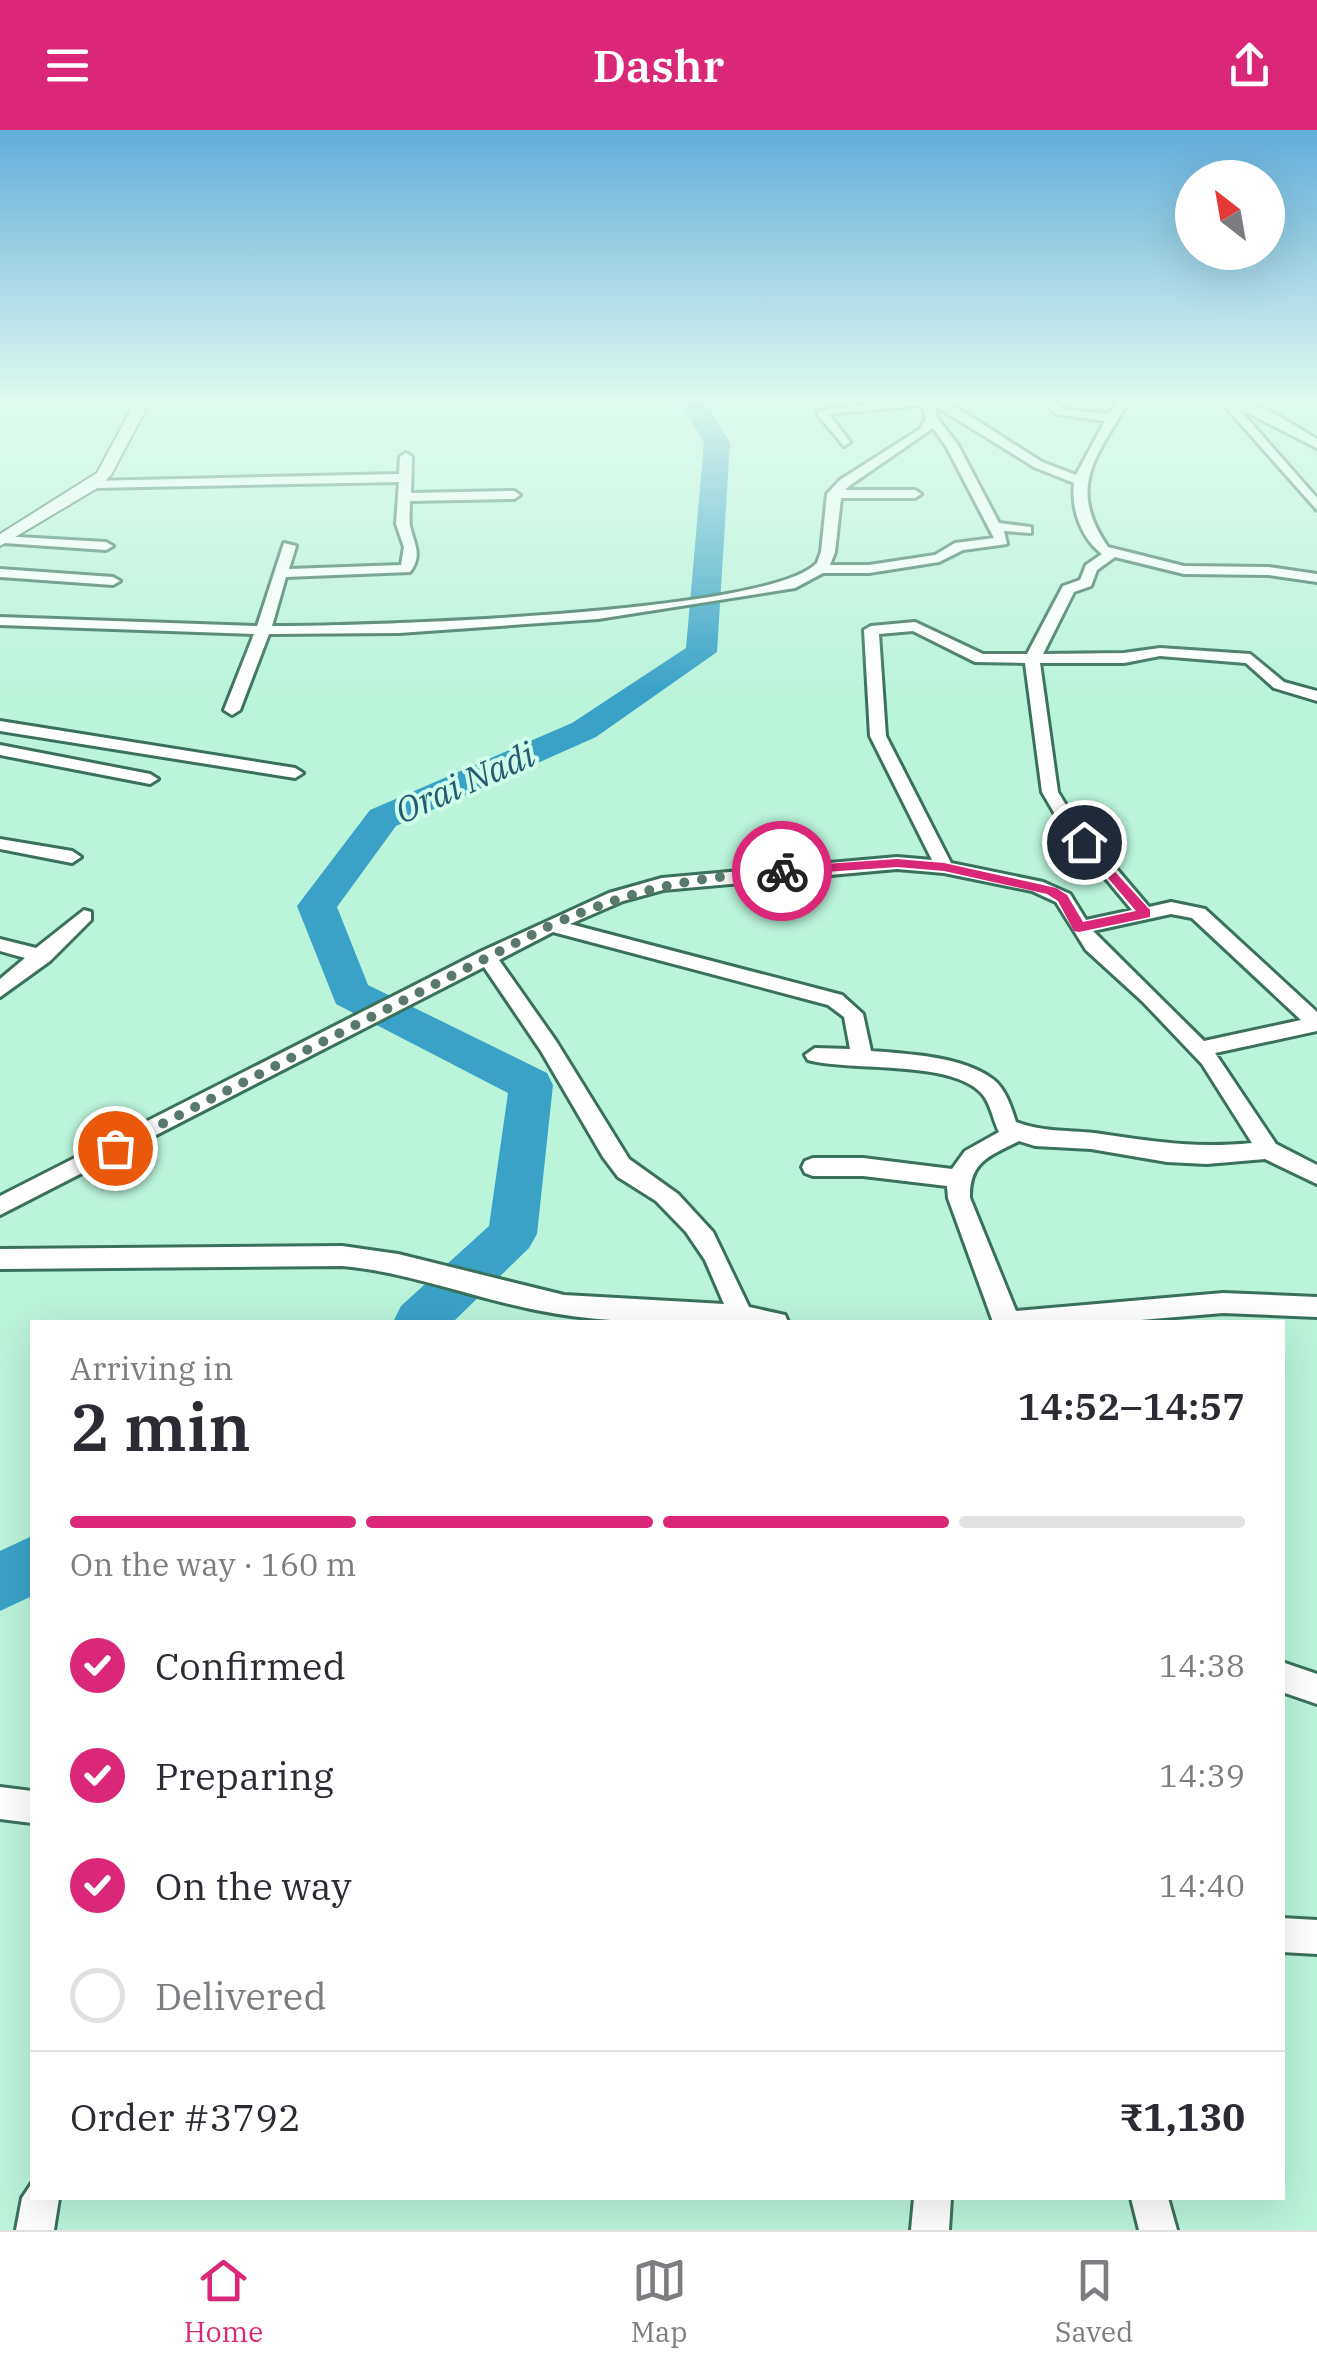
<!DOCTYPE html>
<meta charset="utf-8">
<style>
:root{--surface:#fff;--page:#f2f2f3;--text:#2b2b33;--muted:#7c7c81;--line:#e1e1e2;--accent:#db2777}
body{margin:0;font-family:"IBM Plex Serif",serif;background:var(--page);color:var(--text);height:100vh;display:flex;flex-direction:column;font-size:38px;white-space:nowrap}
*{box-sizing:border-box;margin:0}
p{font-size:32px;color:var(--muted)}
.icon{flex:none;width:55px;height:55px;fill:none;stroke:currentColor;stroke-width:2;stroke-linecap:round;stroke-linejoin:round}
.map{position:relative;flex:1;overflow:hidden}
.details{position:absolute;left:30px;top:1190px;width:1255px;height:880px;display:flex;flex-direction:column;background:var(--surface);border-radius:0px;box-shadow:0 10px 40px #0002}
.details>*{flex:none}
.needle{width:65px;rotate:329deg}
.tools{position:absolute;left:1175px;top:30px;display:grid;gap:20px}
.tools a{display:grid;place-items:center;width:110px;height:110px;border-radius:50%;background:var(--surface);box-shadow:0 10px 40px #0002;font-size:50px}
.pin{position:absolute;display:grid;place-items:center;width:85px;height:85px;color:#fff;margin:-42px;border:5px solid #fff;border-radius:50%;box-shadow:0 2px 10px #0007}
.courier{position:absolute;display:grid;place-items:center;width:100px;height:100px;margin:-50px;border:8px solid #db2777;border-radius:50%;background:#fff;color:#222;box-shadow:0 2px 12px #0007}
.summary em{font-style:normal;font-weight:600}
.summary div{display:flex;flex-direction:column-reverse}
.summary{display:flex;align-items:center;justify-content:space-between;height:170px;padding:0 40px}
h1{font-size:65px;font-weight:600;line-height:75px}
.bar{display:grid;grid-template-columns:repeat(4,1fr);gap:15px 10px;align-content:center;height:120px;padding:0 40px}
.bar i{height:12px;border-radius:8px;background:var(--line)}
.bar .on{background:var(--accent)}
.bar p{grid-column:span 4}
.line{display:flex;align-items:center;gap:25px;padding:0 40px;border-top:2px solid var(--line)}
.line div{flex:1}
ol{padding:0 40px;list-style:none}
li{display:flex;align-items:center;gap:30px;height:110px}
li p{margin-inline-start:auto}
li .icon{padding:10px;border-radius:50%;background:var(--accent);color:#fff;stroke-width:4}
li:last-child{color:var(--muted)}
li i{width:55px;height:55px;border:5px solid var(--line);border-radius:50%}
header{display:flex;justify-content:space-between;align-items:center;height:130px;padding:0 40px;background:var(--accent);color:#fff;font-size:45px;font-weight:600}
.dock{display:flex;justify-content:space-around;align-items:center;height:140px;border-top:2px solid var(--line);background:var(--surface);font-size:28px;color:var(--muted)}
.dock a{display:grid;justify-items:center;gap:5px}
.dock .on{color:var(--accent)}
.map>svg:first-child{display:block}
.lines{fill:none;stroke-linecap:round;stroke-linejoin:round}
.river{fill:#3aa2c7;fill-rule:evenodd}
.minor-casing{stroke:#3a715c;stroke-width:6}
.tertiary-casing{stroke:#3a715c;stroke-width:4}
.minor{fill:#fff;fill-rule:evenodd}
.tertiary{fill:#fff;fill-rule:evenodd}
.route{fill:#db2777}
.done{stroke:#577a6b;stroke-width:10;stroke-dasharray:0 18}
.labels{text-anchor:middle;stroke-width:8;stroke-linejoin:round;paint-order:stroke}
.water-label{font-size:35px;font-style:italic;fill:#265c71;stroke:#d0feea}
</style>
<header><svg class="icon" aria-label="menu" viewBox="0 0 24 24"><path d="M4 6h16M4 12h16M4 18h16"/></svg>Dashr<svg class="icon" aria-label="share" viewBox="0 0 24 24"><path d="M12 15V3M7 8l5-5 5 5M5 13v7h14v-7"/></svg></header>
<div class="map">
<svg width="1317" height="2100" viewBox="0 0 1317 2100">
<rect width="100%" height="100%" fill="#baf4db"/>
<g class="lines">
<!-- river -->
<path class="river" d="M678 267H702L730 313 717 522 596 607 396 696 337 777 368 855 547 943 553 955 537 1104 529 1118 453 1192H393L401 1176 489 1096 508 963 336 874 297 776 370 680 572 593 686 518 704 313Z
M32 1406V1466L0 1481V1421Z"/>
<!-- minor casing -->
<g class="minor-casing">
<path id="minor" d="M921 267H935L951 274 1042 332 1076 345 1105 291 1056 284 1037 267H1049L1063 279 1109 284 1121 267H1131C1100 323 1064 354 1108 417L1184 436 1269 437 1317 444V452L1269 445 1184 444 1115 427 1097 440 1091 456 1074 462 1043 524 1124 523 1160 518 1250 524 1284 552 1317 561V571L1274 558 1246 533 1160 526 1124 533H1040L1058 662 1075 690 1149 777 1171 772 1205 779 1317 882V901L1215 923 1276 1014 1317 1035V1054L1265 1029 1207 1034 1167 1032 1091 1019 1035 1016 1019 1011C990 1026 969 1031 970 1068L1016 1181 1223 1163 1317 1167V1187L1223 1183 1117 1192H993L948 1068 947 1056 863 1046H813L805 1043 802 1037 805 1031 813 1028H863L952 1039 965 1021 999 1002C993 990 991 975 983 965 954 929 850 942 808 930L805 925 815 918 850 919 844 887 828 875 553 802 499 830 556 911 629 1029 678 1064 713 1102 749 1177 785 1185 788 1192C705 1192 618 1197 536 1180 470 1167 409 1142 342 1136L0 1139V1119L342 1116 398 1124 564 1165 724 1174 705 1130 686 1102 656 1071 618 1047 603 1027 541 921 484 837 0 1085V1066L480 822 609 763 662 748 897 727 932 730 870 606 864 500 871 496 915 492 983 524H1027L1063 456 1080 450 1086 435 1102 424C1081 408 1071 379 1074 353L1034 337 934 275 938 289 958 315 999 393 1031 397V403L1004 401 1007 414 963 420 939 432 869 443H823L795 458 598 489 399 503 269 504 240 580 232 585 224 580 254 504 0 495V487L257 496 284 413 296 416 289 439 401 435 404 417 396 394 399 352 94 358 88 354 90 351 399 344 400 327 406 323 412 327 411 363 514 361 520 365 514 369 410 371C410 379 409 388 410 396 414 414 423 425 410 442L286 447 272 496C360 496 767 485 817 433L821 422 827 364 840 350 920 299 926 289 922 275 829 284 850 312 844 316 818 285V281ZM933 298 946 316 994 408 955 413 935 425 869 435H830L835 422 841 368H915L921 364 915 360H845L849 356ZM913 501 975 532 1025 533 1042 662 1062 696 1132 780 1086 790 1070 764 1043 752 951 733 886 606 879 504ZM897 739 944 743 1032 761 1056 772 1086 820 1143 872 1202 934 1252 1013C1192 1019 1152 1011 1094 1003 1066 1000 1042 1002 1016 992 1011 977 1006 960 994 950 963 926 908 924 871 921L863 884 842 865 570 794 623 771 663 760ZM1171 784 1192 788 1301 890 1204 911 1093 801Z
M1217 267C1252 266 1288 292 1317 309V318L1238 278 1317 368V380Z
M0 406 106 412 113 416 106 420 4 413 0 412Z
M0 439 113 447 120 451 113 455 0 447Z
M0 591 295 638 303 643 295 648 0 601Z
M0 615 150 644 158 649 150 654 0 625Z
M0 709 72 721 81 727 72 733 0 719Z
M84 780 91 782V790L50 831 0 867V849L25 828 0 821V809L36 818Z
M1282 1532 1317 1544V1574L1282 1562Z
M0 1657 32 1661V1693L0 1689Z
M1282 1788 1317 1790V1824L1282 1822Z
M32 2053V2068H59L54 2100H16L22 2068Z
M914 2068H951L949 2100H911Z
M1131 2068H1168L1177 2100H1139Z"/>
</g>
<!-- tertiary casing -->
<g class="tertiary-casing">
<path id="tertiary" d="M138 267H152L111 345 99 357 0 416V404L97 343Z"/>
</g>
<!-- minor -->
<use href="#minor" class="minor"/>
<!-- tertiary -->
<use href="#tertiary" class="tertiary"/>
</g>
<!-- sky -->
<linearGradient id="sky" x2="0" y2="1"><stop stop-color="#62addb"/><stop offset="0.48" stop-color="#e0faef"/><stop offset="1" stop-color="#e0faef" stop-opacity="0"/></linearGradient>
<rect width="1317" height="561" fill="url(#sky)"/>
<!-- route -->
<path class="route" d="M1084 708 1150 780V787L1079 802 1074 801 1058 771 1047 764 944 741 897 737 782 745 775 741 782 737 897 729 944 733 1056 758 1067 765 1083 792 1136 781 1080 715V709Z"/>
<g class="lines">
<!-- done -->
<path class="done" d="M115 1018 551 795C637 758 689 748 782 741"/>
</g>
<g class="labels">
<!-- water labels -->
<g class="water-label">
<text transform="translate(465 653) rotate(-24)" y="12">Orai Nadi</text>
</g>
</g>
</svg>
<div class="tools">
<a><svg class="needle" viewBox="-14 -14 28 28"><path d="M0-13l5 13h-10z" fill="#e53935"/><path d="M0 13l5-13h-10z" fill="#7c7c81"/></svg></a>
</div>
<div class="pin" style="left:115px;top:1018px;background:#ea580c"><svg class="icon" aria-label="bag" viewBox="0 0 24 24"><path d="M5 8h14l-1 12H6zM9 8a3 3 0 0 1 6 0"/></svg></div>
<div class="pin" style="left:1084px;top:712px;background:#1f2937"><svg class="icon" aria-label="home" viewBox="0 0 24 24"><path d="M3 11l9-7 9 7M6 9v11h12V9"/></svg></div>
<div class="courier" style="left:782px;top:741px"><svg class="icon" aria-label="bike" viewBox="0 0 24 24"><circle cx="6" cy="16" r="4"/><circle cx="18" cy="16" r="4"/><path d="M6 16l4-8h5l3 8M10 8l3 8H6M13 5h3"/></svg></div>
<section class="details">
<div class="summary"><div><h1>2 min</h1><p>Arriving in</p></div><em>14:52–14:57</em></div>
<div class="bar"><i class="on"></i><i class="on"></i><i class="on"></i><i></i><p>On the way · 160 m</p></div>
<ol>
<li><svg class="icon" aria-label="check" viewBox="0 0 24 24"><path d="M5 12l5 5 9-10"/></svg>Confirmed<p>14:38</p></li>
<li><svg class="icon" aria-label="check" viewBox="0 0 24 24"><path d="M5 12l5 5 9-10"/></svg>Preparing<p>14:39</p></li>
<li><svg class="icon" aria-label="check" viewBox="0 0 24 24"><path d="M5 12l5 5 9-10"/></svg>On the way<p>14:40</p></li>
<li><i></i>Delivered</li>
</ol>
<div class="line" style="height:130px"><div>Order #3792</div><b>₹1,130</b></div>
</section>
</div>
<nav class="dock">
<a class="on"><svg class="icon" aria-label="home" viewBox="0 0 24 24"><path d="M3 11l9-7 9 7M6 9v11h12V9"/></svg>Home</a>
<a><svg class="icon" aria-label="map" viewBox="0 0 24 24"><path d="M3 6l6-2 6 2 6-2v14l-6 2-6-2-6 2zM9 4v14M15 6v14"/></svg>Map</a>
<a><svg class="icon" aria-label="saved" viewBox="0 0 24 24"><path d="M7 4h10v16l-5-4-5 4z"/></svg>Saved</a>
</nav>
